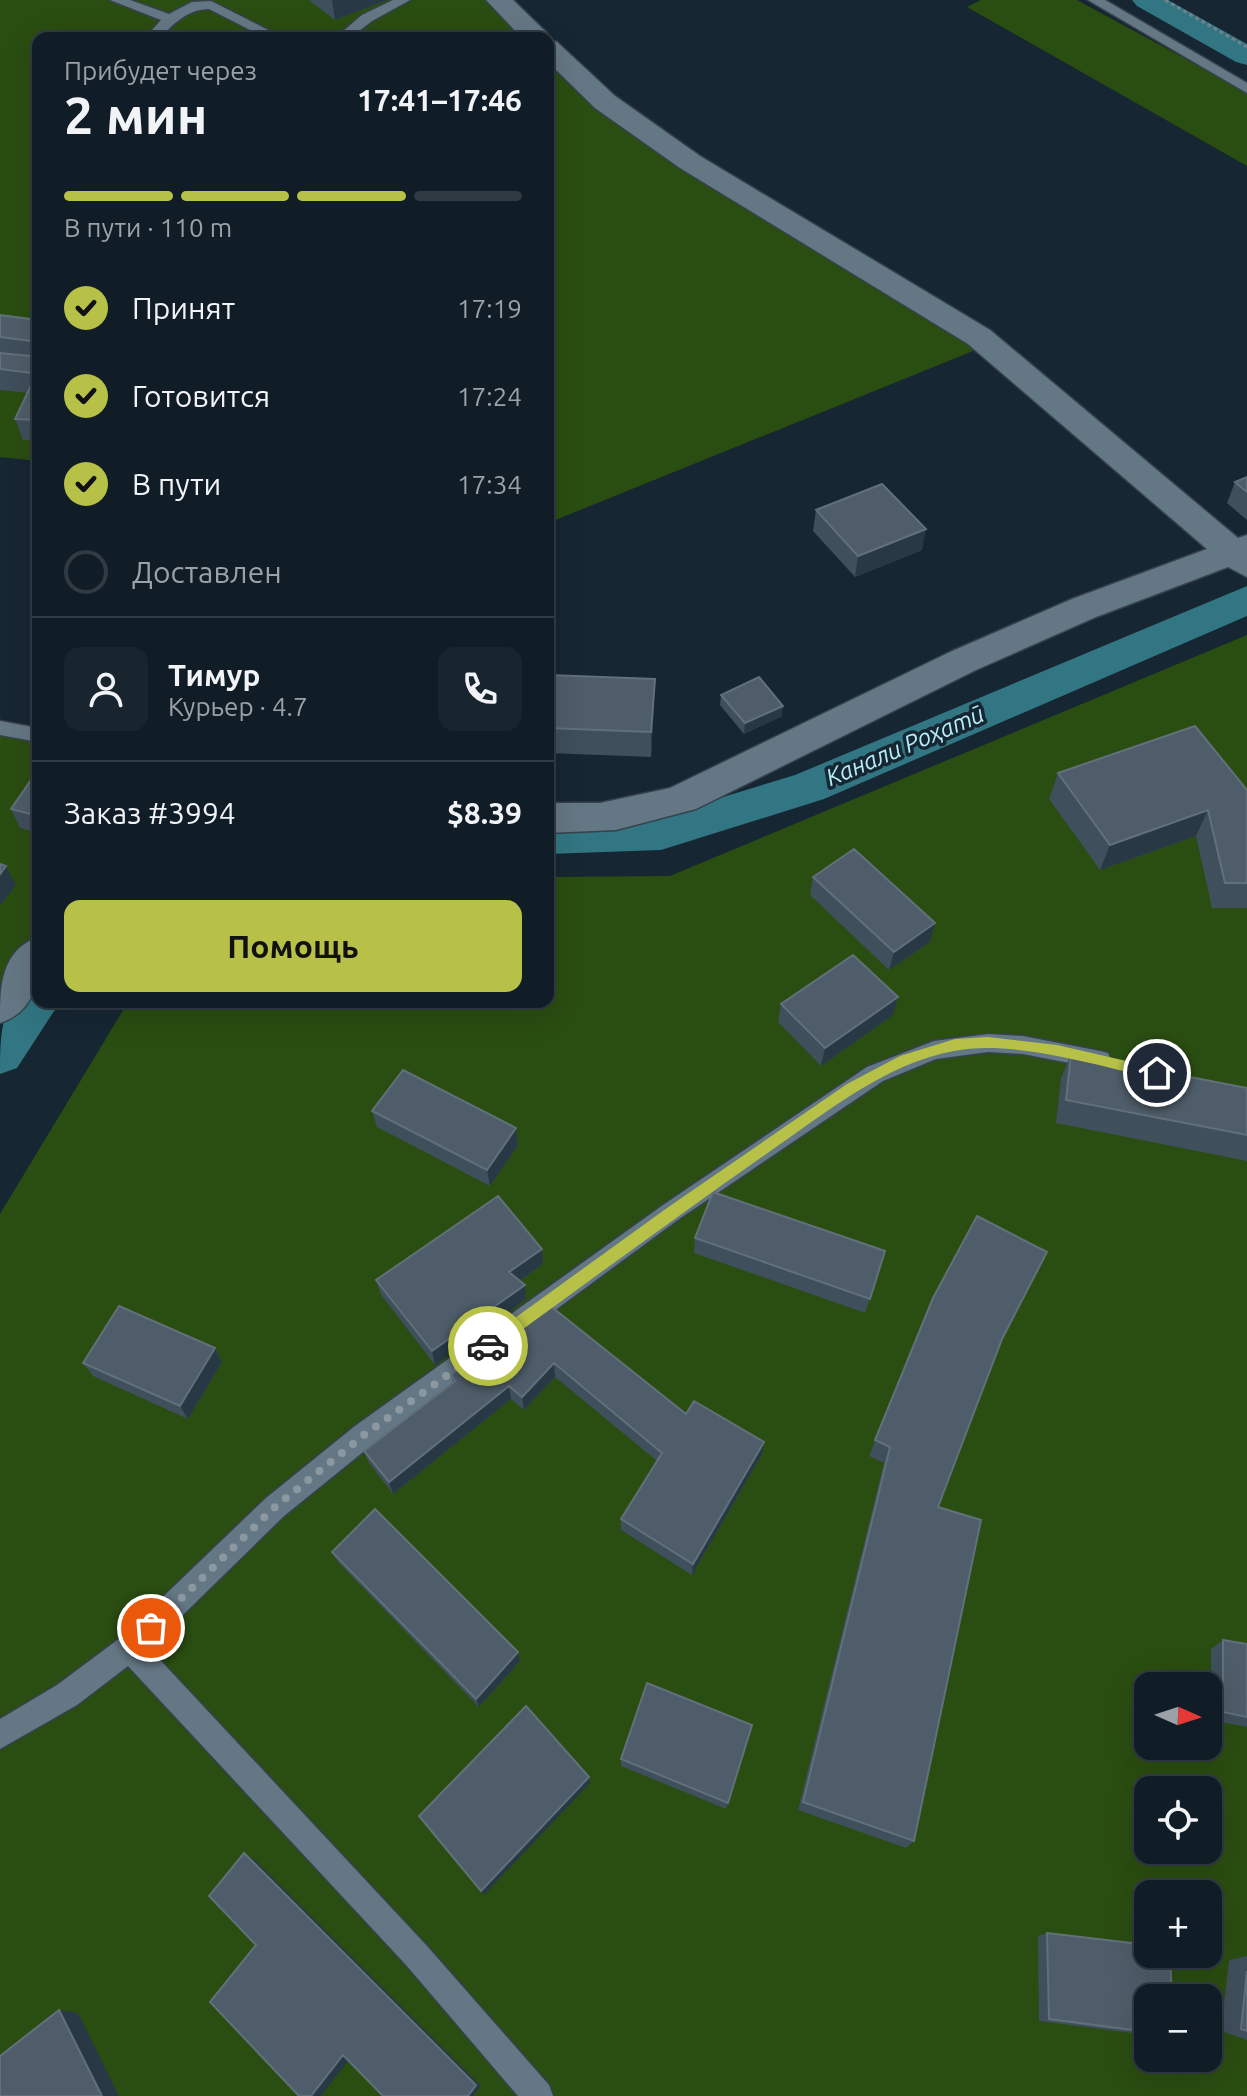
<!DOCTYPE html>
<html lang="ru">
<meta charset="utf-8">
<style>
:root{--surface:#101c26;--page:#19252e;--text:#f1f3f6;--muted:#9ca1a7;--line:#303a43;--accent:#b7c148}
body{margin:0;font-family:Ubuntu,sans-serif;background:var(--page);color:var(--text);height:100vh;display:flex;flex-direction:column;font-size:30px;white-space:nowrap}
*{box-sizing:border-box;margin:0}
p{font-size:26px;color:var(--muted)}
.icon{flex:none;width:44px;height:44px;fill:none;stroke:currentColor;stroke-width:2;stroke-linecap:round;stroke-linejoin:round}
.map{position:relative;flex:1;overflow:hidden}
.panel{position:absolute;left:32px;top:32px;width:522px;height:976px;display:flex;flex-direction:column;background:var(--surface);border-radius:16px;box-shadow:0 8px 32px #0002,0 0 0 2px var(--line)}
.panel>*{flex:none}
.needle{width:52px;rotate:93deg}
.fabs{position:absolute;left:1134px;top:1672px;display:grid;gap:16px}
.fabs a{display:grid;place-items:center;width:88px;height:88px;border-radius:16px;background:var(--surface);box-shadow:0 8px 32px #0002,0 0 0 2px var(--line);font-size:40px}
.pin{position:absolute;display:grid;place-items:center;width:68px;height:68px;color:#fff;margin:-34px;border:4px solid #fff;border-radius:50%;box-shadow:0 2px 8px #0007}
.courier{position:absolute;display:grid;place-items:center;width:80px;height:80px;margin:-40px;border:6px solid #b7c148;border-radius:50%;background:#fff;color:#222;box-shadow:0 2px 10px #0007}
.overview em{font-style:normal;font-weight:700}
.overview div{display:flex;flex-direction:column-reverse}
.overview{display:flex;align-items:center;justify-content:space-between;height:136px;padding:0 32px}
h1{font-size:52px;font-weight:700;line-height:60px}
.bar{display:grid;grid-template-columns:repeat(4,1fr);gap:12px 8px;align-content:center;height:96px;padding:0 32px}
.bar i{height:10px;border-radius:6px;background:var(--line)}
.bar .selected{background:var(--accent)}
.bar p{grid-column:span 4}
.line{display:flex;align-items:center;gap:20px;padding:0 32px;border-top:2px solid var(--line)}
.line div{flex:1}
.round{display:grid;place-items:center;flex:none;width:84px;height:84px;border-radius:16px;background:var(--page)}
ol{padding:0 32px;list-style:none}
li{display:flex;align-items:center;gap:24px;height:88px}
li p{margin-inline-start:auto}
li .icon{padding:8px;border-radius:50%;background:var(--accent);color:#111;stroke-width:4}
li:last-child{color:var(--muted)}
li i{width:44px;height:44px;border:4px solid var(--line);border-radius:50%}
.action{display:flex;gap:16px;margin-top:auto;padding:16px 32px}
.action a{flex:1;height:92px;border-radius:16px;background:var(--accent);color:#111;font-size:32px;font-weight:700;line-height:92px;text-align:center}
.map>svg:first-child{display:block}
.green{fill:#2a4d11;fill-rule:evenodd}
.lines{fill:none;stroke-linecap:round;stroke-linejoin:round}
.canal{fill:#317682;fill-rule:evenodd}
.lane-casing{stroke:#36424c;stroke-width:3}
.street-casing{stroke:#36424c;stroke-width:3}
.path{stroke:#74818b;stroke-width:3;stroke-dasharray:4 3;stroke-linecap:butt}
.lane{fill:#647784;fill-rule:evenodd}
.street{fill:#647784;fill-rule:evenodd}
.wall{fill:#3f4f5b}
.shaded-wall{fill:#283945}
.building{fill:#4e5d69;stroke:#61707b;stroke-width:2}
.route{fill:#b7c148}
.done{stroke:#8c98a0;stroke-width:8;stroke-dasharray:0 14.4}
.labels{text-anchor:middle;stroke-width:7;stroke-linejoin:round;paint-order:stroke}
.water-label{font-size:24px;font-style:italic;fill:#b5eef9;stroke:#162632}
</style>
<div class="map">
<svg width="1247" height="2096" viewBox="0 0 1247 2096">
<rect width="100%" height="100%" fill="#162632"/>
<!-- green -->
<path class="green" d="M0 0H487L492 8 527 38H38V461L0 457Z
M981 0H1077L1247 92V166L967 7Z
M548 56 588 90 988 345 548 523Z
M1247 635V2096H0V1214L128 1002H548V877L670 876ZM1148 1686H1208V1746H1148ZM1148 1790H1208V1850H1148ZM1148 1894H1208V1954H1148ZM1148 1998H1208V2058H1148Z
M0 722 38 729V945L0 1000Z"/>
<g class="lines">
<!-- canal -->
<path class="canal" d="M1132 0H1168L1247 44V65L1236 62 1137 6Z
M1247 586V616L824 799 661 850 548 854V820L661 816 795 775Z
M38 979V1002H60L17 1068 0 1074C0 1035 0 995 38 979Z"/>
<!-- lane casing -->
<g class="lane-casing">
<path id="lane" d="M110 0H130L169 14 192 2 211 1 284 38H266L209 9C188 9 173 24 160 38H145L161 20Z
M393 0H410L372 21 350 38H335L362 15Z
M1088 0H1105L1247 83V93Z
M0 721 38 728V742L0 735Z
M988 1034 1023 1036 1100 1051 1108 1053 1111 1060 1108 1067 1100 1069 1023 1054 988 1052 936 1059 883 1081 679 1219 373 1444 284 1516 149 1648 427 1946 549 2085 553 2096H518L407 1966 128 1666 77 1705 0 1749V1719L57 1685 120 1638 266 1498 355 1426 663 1205 867 1067 934 1041Z"/>
</g>
<!-- street casing -->
<g class="street-casing">
<path id="street" d="M486 0H513L546 32 550 38 549 40 557 42 615 96 700 156 990 330 1238 538 1247 535V577L1228 567 1096 617 976 670 696 809 616 830 548 833V803H600L670 788 950 652 1072 599 1207 549 968 344 680 168 595 108 548 62V38H522Z
M38 937C38 973 41 1009 0 1023 0 988 0 951 38 937Z"/>
</g>
<!-- path -->
<path class="path" d="M1165 0 1247 47"/>
<!-- lane -->
<use href="#lane" class="lane"/>
<!-- street -->
<use href="#street" class="street"/>
</g>
<!-- wall -->
<path class="wall" d="M309 0H387L335 20Z
M0 315 38 320V441L23 440 15 419 28 393 0 390Z
M1247 477V520L1227 503 1235 482Z
M816 510 922 550 855 577 813 531Z
M548 675 654 704 651 757 548 753Z
M721 695 782 716 744 734 720 705Z
M38 770V833L20 828 11 809Z
M1058 773 1247 790V908H1212L1196 836 1100 870 1049 799Z
M813 877 930 942 889 970 810 895Z
M781 1004 893 1015 821 1066 778 1022Z
M1071 1054 1247 1088V1161L1056 1123 1061 1078Z
M372 1111 516 1128 518 1145 490 1186 377 1127Z
M695 1238 885 1251 865 1313 694 1253Z
M542 1249 543 1264 520 1281 525 1285 526 1299 435 1365 381 1295 376 1280Z
M933 1298 938 1507 914 1841 906 1848 798 1810 884 1463 869 1456Z
M548 1304 686 1414 762 1454 692 1575 621 1530V1519L657 1461 555 1377 524 1410 511 1399 393 1494 369 1463 364 1451 453 1383 451 1375Z
M215 1348 222 1362 188 1419 93 1376 83 1363Z
M332 1552 518 1652 520 1661 479 1707 338 1562Z
M1223 1640 1247 1644V1727L1211 1720V1649Z
M752 1725 726 1809 621 1766V1759Z
M1047 1933 1148 1998V2035L1039 2021 1038 1936Z
M1247 1956V2040L1221 2031 1229 1960Z"/>
<!-- shaded-wall -->
<path class="shaded-wall" d="M332 0H387L335 20Z
M38 361V392L31 373Z
M926 529 922 550 855 577 858 556Z
M655 679 654 704 651 757V732Z
M783 706 782 716 744 734 745 723Z
M1208 810 1196 836 1100 870 1110 845Z
M6 866 16 885 0 906V874Z
M935 923 930 942 889 970 894 952Z
M898 997 893 1015 821 1066 825 1048Z
M516 1128 518 1145 490 1186 487 1170Z
M542 1249 543 1264 511 1287 509 1272Z
M525 1285 526 1299 435 1365 432 1351Z
M215 1348 222 1362 188 1419 180 1406Z
M554 1363 555 1377 524 1410 522 1397Z
M509 1386 511 1399 393 1494 389 1482Z
M764 1442 762 1454 692 1575 693 1564Z
M518 1652 520 1661 479 1707 476 1699Z
M589 1777 590 1783 484 1895 481 1891Z
M244 1853 256 1861 481 2086 473 2096H468Z
M59 2010 78 2013 119 2096H102Z
M343 2055 352 2056 321 2096H311Z"/>
<!-- building -->
<path class="building" d="M0 315 38 320V361L31 373 0 369V353L30 356 34 354V344L31 341 0 337Z
M38 371V420L15 419Z
M1247 477V492L1235 482Z
M882 484 926 529 858 556 816 510Z
M548 675 655 679 651 732 548 728Z
M759 677 783 706 745 723 721 695Z
M1195 726 1247 790V883H1225L1208 810 1110 845 1058 773Z
M38 770V816L11 809Z
M854 849 935 923 894 952 813 877Z
M0 864 6 866 0 874Z
M853 955 898 997 825 1048 781 1004Z
M1071 1054 1247 1088V1135L1066 1100Z
M403 1070 516 1128 487 1170 372 1111Z
M713 1192 885 1251 870 1299 695 1238Z
M498 1196 542 1249 509 1272 525 1285 432 1351 376 1280Z
M977 1216 1047 1252 1002 1339 938 1507 981 1520 914 1841 803 1802 890 1447 875 1440 933 1298Z
M548 1304 686 1414 694 1401 764 1442 693 1564 621 1519 662 1453 554 1363 522 1397 509 1386 389 1482 364 1451 455 1381 451 1375Z
M119 1306 215 1348 180 1406 83 1363Z
M375 1509 518 1652 476 1699 332 1552Z
M1223 1640 1247 1644V1717L1223 1712Z
M647 1683 752 1725 728 1803 621 1759Z
M526 1706 589 1777 481 1891 419 1816Z
M244 1853 476 2085 468 2096H383L343 2055 311 2096H299L210 2002 256 1945 209 1896Z
M1047 1933 1148 1945V1954H1170L1172 1998H1148V2032L1049 2019Z
M1247 1971V2031L1241 2029Z
M59 2010 102 2096H0V2056Z"/>
<!-- route -->
<path class="route" d="M988 1037 1057 1045 1157 1068 1164 1073 1157 1079C1100 1066 1012 1039 954 1051 884 1064 826 1113 769 1152 676 1217 585 1284 493 1351H483V1341L667 1208 847 1084 900 1056 955 1039Z"/>
<g class="lines">
<!-- done -->
<path class="done" d="M151 1628 275 1507 364 1435 488 1346"/>
</g>
<g class="labels">
<!-- water labels -->
<g class="water-label">
<text transform="translate(905 746) rotate(-23)" y="8">Канали Роҳатӣ</text>
</g>
</g>
</svg>
<div class="fabs">
<a><svg class="needle" viewBox="-14 -14 28 28"><path d="M0-13l5 13h-10z" fill="#e53935"/><path d="M0 13l5-13h-10z" fill="#9ca1a7"/></svg></a>
<a><svg class="icon" aria-label="locate" viewBox="0 0 24 24"><circle cx="12" cy="12" r="6"/><path d="M12 2v4M12 18v4M2 12h4M18 12h4"/></svg></a>
<a>+</a>
<a>−</a>
</div>
<div class="pin" style="left:151px;top:1628px;background:#ea580c"><svg class="icon" aria-label="bag" viewBox="0 0 24 24"><path d="M5 8h14l-1 12H6zM9 8a3 3 0 0 1 6 0"/></svg></div>
<div class="pin" style="left:1157px;top:1073px;background:#1f2937"><svg class="icon" aria-label="home" viewBox="0 0 24 24"><path d="M3 11l9-7 9 7M6 9v11h12V9"/></svg></div>
<div class="courier" style="left:488px;top:1346px"><svg class="icon" aria-label="car" viewBox="0 0 24 24"><path d="M5 17H2v-5l4-1 3-4h7l3 4 3 1v5h-3M9 17h6M6 11h13"/><circle cx="7" cy="17" r="2"/><circle cx="17" cy="17" r="2"/></svg></div>
<section class="panel">
<div class="overview"><div><h1>2 мин</h1><p>Прибудет через</p></div><em>17:41–17:46</em></div>
<div class="bar"><i class="selected"></i><i class="selected"></i><i class="selected"></i><i></i><p>В пути · 110 m</p></div>
<ol>
<li><svg class="icon" aria-label="check" viewBox="0 0 24 24"><path d="M5 12l5 5 9-10"/></svg>Принят<p>17:19</p></li>
<li><svg class="icon" aria-label="check" viewBox="0 0 24 24"><path d="M5 12l5 5 9-10"/></svg>Готовится<p>17:24</p></li>
<li><svg class="icon" aria-label="check" viewBox="0 0 24 24"><path d="M5 12l5 5 9-10"/></svg>В пути<p>17:34</p></li>
<li><i></i>Доставлен</li>
</ol>
<div class="line" style="height:144px"><a class="round"><svg class="icon" aria-label="person" viewBox="0 0 24 24"><circle cx="12" cy="8" r="4"/><path d="M4 21q1-7 8-7t8 7"/></svg></a><div><b>Тимур</b><p>Курьер · 4.7</p></div><a class="round"><svg class="icon" aria-label="phone" viewBox="0 0 24 24"><path d="M5 4h4l2 5-3 2q2 4 5 5l2-3 5 2v4C11 20 4 13 5 4z"/></svg></a></div>
<div class="line" style="height:104px"><div>Заказ #3994</div><b>$8.39</b></div>
<div class="action"><a>Помощь</a></div>
</section>
</div>
